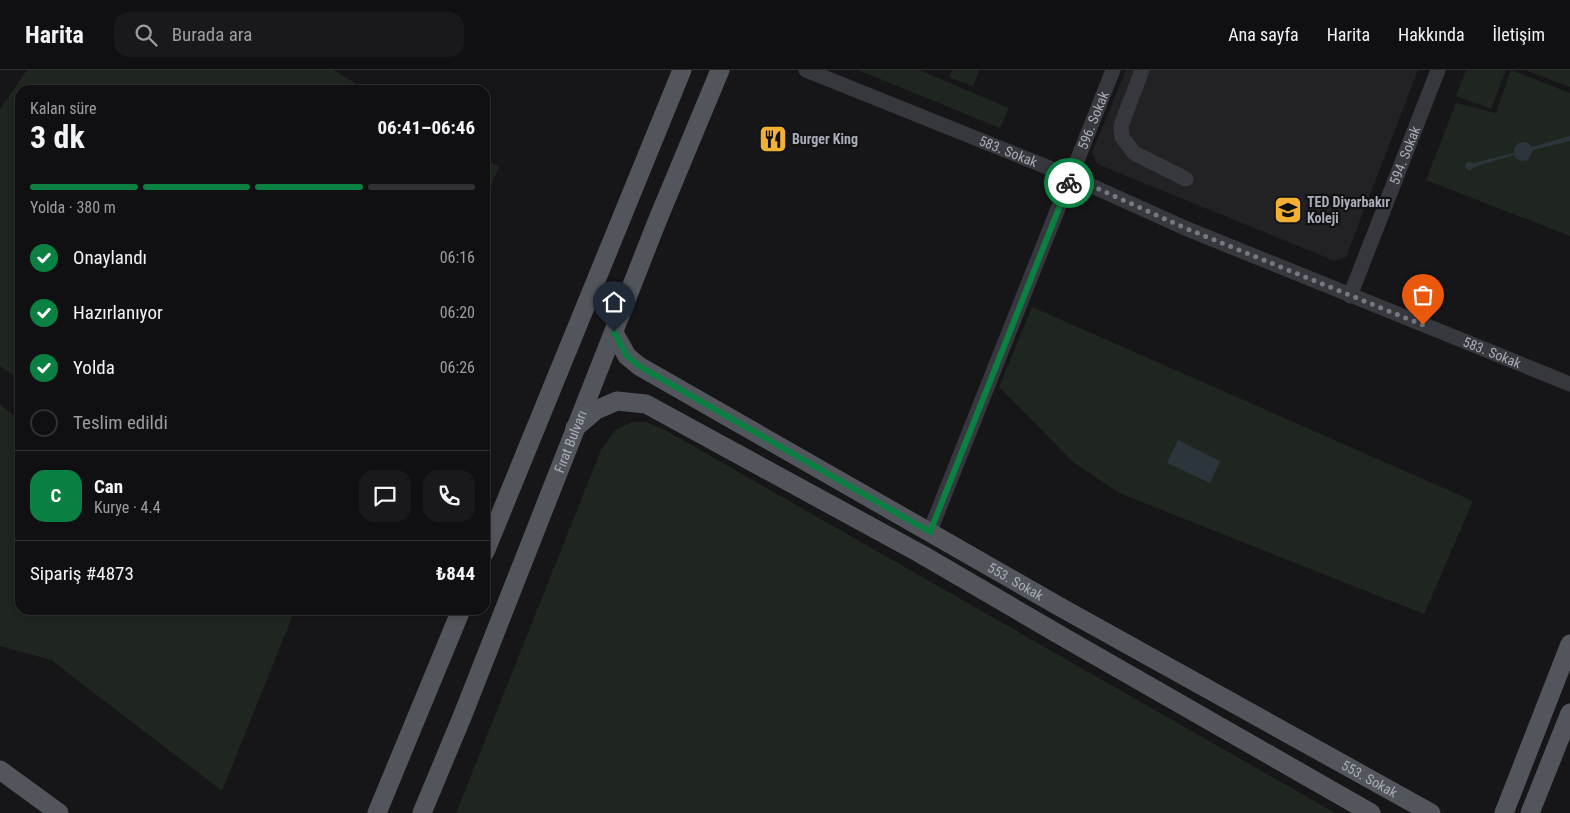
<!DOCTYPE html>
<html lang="tr">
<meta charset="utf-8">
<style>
:root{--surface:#101012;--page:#19191b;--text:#f1f3f6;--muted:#9c9d9f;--line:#303032;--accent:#0b8043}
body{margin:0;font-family:"Roboto Condensed",sans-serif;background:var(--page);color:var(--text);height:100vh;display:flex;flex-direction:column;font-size:19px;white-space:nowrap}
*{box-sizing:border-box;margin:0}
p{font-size:16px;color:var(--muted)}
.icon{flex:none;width:28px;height:28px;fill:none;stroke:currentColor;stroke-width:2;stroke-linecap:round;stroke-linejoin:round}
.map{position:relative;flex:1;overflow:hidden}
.details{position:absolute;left:15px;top:15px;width:475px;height:530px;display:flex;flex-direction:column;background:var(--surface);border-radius:15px;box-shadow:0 2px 8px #0003,0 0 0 1px var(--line)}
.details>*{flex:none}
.pin{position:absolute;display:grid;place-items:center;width:42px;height:42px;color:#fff;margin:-51px -21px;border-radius:50% 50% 50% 0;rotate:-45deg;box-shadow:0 0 5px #0007}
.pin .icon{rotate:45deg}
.courier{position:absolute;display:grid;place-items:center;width:50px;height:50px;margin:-25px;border:4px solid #0b8043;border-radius:50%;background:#fff;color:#222;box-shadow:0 1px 6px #0007}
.overview em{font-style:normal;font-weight:700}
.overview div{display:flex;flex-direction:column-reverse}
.overview{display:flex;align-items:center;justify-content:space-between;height:85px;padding:0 15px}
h1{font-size:32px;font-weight:700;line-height:38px}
.bar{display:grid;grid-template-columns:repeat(4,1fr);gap:8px 5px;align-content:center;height:60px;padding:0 15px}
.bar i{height:6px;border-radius:4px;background:var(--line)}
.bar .active{background:var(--accent)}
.bar p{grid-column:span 4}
.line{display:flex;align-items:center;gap:12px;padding:0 15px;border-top:1px solid var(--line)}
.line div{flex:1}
.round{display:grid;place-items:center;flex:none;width:52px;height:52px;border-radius:15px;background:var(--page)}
ol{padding:0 15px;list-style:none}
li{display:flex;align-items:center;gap:15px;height:55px}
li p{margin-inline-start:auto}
li .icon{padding:5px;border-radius:50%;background:var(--accent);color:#fff;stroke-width:4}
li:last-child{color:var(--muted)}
li i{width:28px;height:28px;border:2px solid var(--line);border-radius:50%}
header{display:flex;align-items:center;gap:30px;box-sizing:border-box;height:70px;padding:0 25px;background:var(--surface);border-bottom:1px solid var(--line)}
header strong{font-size:24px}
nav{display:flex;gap:28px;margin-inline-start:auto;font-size:18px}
.search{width:350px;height:45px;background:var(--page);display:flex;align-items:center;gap:12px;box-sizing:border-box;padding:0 18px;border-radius:15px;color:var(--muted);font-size:19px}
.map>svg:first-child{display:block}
.built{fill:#222225}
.green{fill:#1e261f}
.water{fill:#2c353c}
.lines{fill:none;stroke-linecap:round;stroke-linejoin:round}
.minor{stroke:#37383d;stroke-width:15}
.major{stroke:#53555c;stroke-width:19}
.done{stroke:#757880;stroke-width:5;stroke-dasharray:0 9}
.route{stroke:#0b8043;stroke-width:6}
.labels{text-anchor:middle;stroke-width:4.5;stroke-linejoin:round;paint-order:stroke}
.street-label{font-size:14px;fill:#a8adb8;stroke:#111113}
.poi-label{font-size:14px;font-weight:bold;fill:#a8adb8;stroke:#111113;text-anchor:start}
</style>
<header>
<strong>Harita</strong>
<div class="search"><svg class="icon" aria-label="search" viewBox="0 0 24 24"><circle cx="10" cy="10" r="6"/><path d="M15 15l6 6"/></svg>Burada ara</div>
<nav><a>Ana sayfa</a><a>Harita</a><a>Hakkında</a><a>İletişim</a></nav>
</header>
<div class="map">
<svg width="1570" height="743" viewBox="0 0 1570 743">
<rect width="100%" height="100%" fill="#161618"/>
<!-- built -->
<path class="built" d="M1126 0H1418L1346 187 1335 191 1097 94 1092 82Z"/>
<!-- green -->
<path class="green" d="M27 0H333L367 20H20V310L0 296V39Z
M858 0H919L1009 38 1000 58Z
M952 0H979L973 16 949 7Z
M1466 0H1506L1491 39 1456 26Z
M1511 0 1570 23V166L1426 110 1456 33 1496 43Z
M1525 0H1570V17Z
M485 89 499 97 485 130Z
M1032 237 1473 431 1424 544 1119 423 1073 392 999 317Z
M0 335 20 349V540H286L293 545 222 721 51 590 0 576Z
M632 352H646L665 360 1335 743H456L601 380 615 360Z"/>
<!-- water -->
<path class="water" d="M1570 66V71L1533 80 1528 90C1521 92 1518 91 1514 85L1474 97 1469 101 1465 97 1467 92 1474 93 1514 83C1514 75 1518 72 1526 72L1532 77Z
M1178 370 1220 391 1210 413 1167 393Z"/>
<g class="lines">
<!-- minor -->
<g class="minor">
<path id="s1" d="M806 0 1072 107 1185 158 1570 314"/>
<path d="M1142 0 1121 56 1122 67 1134 83 1186 109"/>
<path id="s2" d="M1350 226 1438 0"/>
<path id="s3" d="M930 461 1113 0"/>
</g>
<!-- major -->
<g class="major">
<path id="s4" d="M614 263 627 286 639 296 1062 538 1431 743"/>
<path d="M575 358 596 340 617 331 646 334 921 484 1065 568 1371 743"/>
<path d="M485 482 682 0"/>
<path d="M0 700 59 743"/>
<path d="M377 743 461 540"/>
<path id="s5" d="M422 743 462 647 658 149 720 0"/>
<path d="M1504 743 1570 574"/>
<path d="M1530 743 1570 643"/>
</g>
</g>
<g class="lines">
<!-- done -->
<path class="done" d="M1069 113 1072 107 1185 158 1423 255"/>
<!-- route -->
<path class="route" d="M614 262 627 286 639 296 930 462 1069 113"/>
</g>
<!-- icons -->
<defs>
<g id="restaurant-square" transform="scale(1.4375)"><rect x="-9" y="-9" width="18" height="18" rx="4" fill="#f2b134" stroke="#111113"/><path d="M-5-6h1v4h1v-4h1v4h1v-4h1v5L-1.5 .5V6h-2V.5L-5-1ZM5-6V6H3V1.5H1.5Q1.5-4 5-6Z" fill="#111"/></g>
<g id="school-square" transform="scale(1.4375)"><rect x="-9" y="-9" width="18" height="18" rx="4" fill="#f2b134" stroke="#111113"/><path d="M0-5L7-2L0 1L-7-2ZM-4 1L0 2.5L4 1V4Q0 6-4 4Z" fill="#111"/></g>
</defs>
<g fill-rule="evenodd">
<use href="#restaurant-square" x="773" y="69"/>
<use href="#school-square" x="1288" y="140"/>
</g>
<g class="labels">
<!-- street labels -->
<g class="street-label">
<text dy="5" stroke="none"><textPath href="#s3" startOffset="442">596. Sokak</textPath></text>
<text dy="5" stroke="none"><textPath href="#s1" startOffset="218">583. Sokak</textPath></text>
<text dy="5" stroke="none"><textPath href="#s2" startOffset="151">594. Sokak</textPath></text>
<text dy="5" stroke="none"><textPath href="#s1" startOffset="742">583. Sokak</textPath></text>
<text dy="5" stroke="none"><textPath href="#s5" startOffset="400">Fırat Bulvarı</textPath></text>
<text dy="5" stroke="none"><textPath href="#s4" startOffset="476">553. Sokak</textPath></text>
<text dy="5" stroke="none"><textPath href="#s4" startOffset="881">553. Sokak</textPath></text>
</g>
<!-- poi labels -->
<g class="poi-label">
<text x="792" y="74">Burger King</text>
<text x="1307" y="137">TED Diyarbakır<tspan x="1307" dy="16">Koleji</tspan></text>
</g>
</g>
</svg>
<div class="pin" style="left:1423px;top:255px;background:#ea580c"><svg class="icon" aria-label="bag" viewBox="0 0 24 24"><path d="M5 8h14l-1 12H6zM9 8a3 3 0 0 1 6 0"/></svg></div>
<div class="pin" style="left:614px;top:262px;background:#1f2937"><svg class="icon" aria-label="home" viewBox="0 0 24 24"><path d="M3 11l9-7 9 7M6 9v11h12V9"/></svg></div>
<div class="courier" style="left:1069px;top:113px"><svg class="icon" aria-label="bike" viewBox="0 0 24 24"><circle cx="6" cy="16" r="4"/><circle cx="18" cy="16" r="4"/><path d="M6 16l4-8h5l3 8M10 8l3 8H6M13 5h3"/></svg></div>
<section class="details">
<div class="overview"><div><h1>3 dk</h1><p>Kalan süre</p></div><em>06:41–06:46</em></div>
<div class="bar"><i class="active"></i><i class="active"></i><i class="active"></i><i></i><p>Yolda · 380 m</p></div>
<ol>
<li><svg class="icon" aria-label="check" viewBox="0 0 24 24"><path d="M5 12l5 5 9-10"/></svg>Onaylandı<p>06:16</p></li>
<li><svg class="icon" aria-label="check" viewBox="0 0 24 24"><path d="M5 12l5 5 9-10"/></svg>Hazırlanıyor<p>06:20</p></li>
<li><svg class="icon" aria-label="check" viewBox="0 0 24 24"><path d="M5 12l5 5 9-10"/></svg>Yolda<p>06:26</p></li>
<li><i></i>Teslim edildi</li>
</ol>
<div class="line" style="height:90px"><b class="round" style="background:var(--accent);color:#fff">C</b><div><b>Can</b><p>Kurye · 4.4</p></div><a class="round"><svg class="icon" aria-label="chat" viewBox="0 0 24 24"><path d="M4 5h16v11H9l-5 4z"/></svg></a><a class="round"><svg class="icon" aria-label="phone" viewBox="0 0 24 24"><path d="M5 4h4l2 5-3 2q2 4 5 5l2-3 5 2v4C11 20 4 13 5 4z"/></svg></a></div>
<div class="line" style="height:65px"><div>Sipariş #4873</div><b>₺844</b></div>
</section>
</div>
